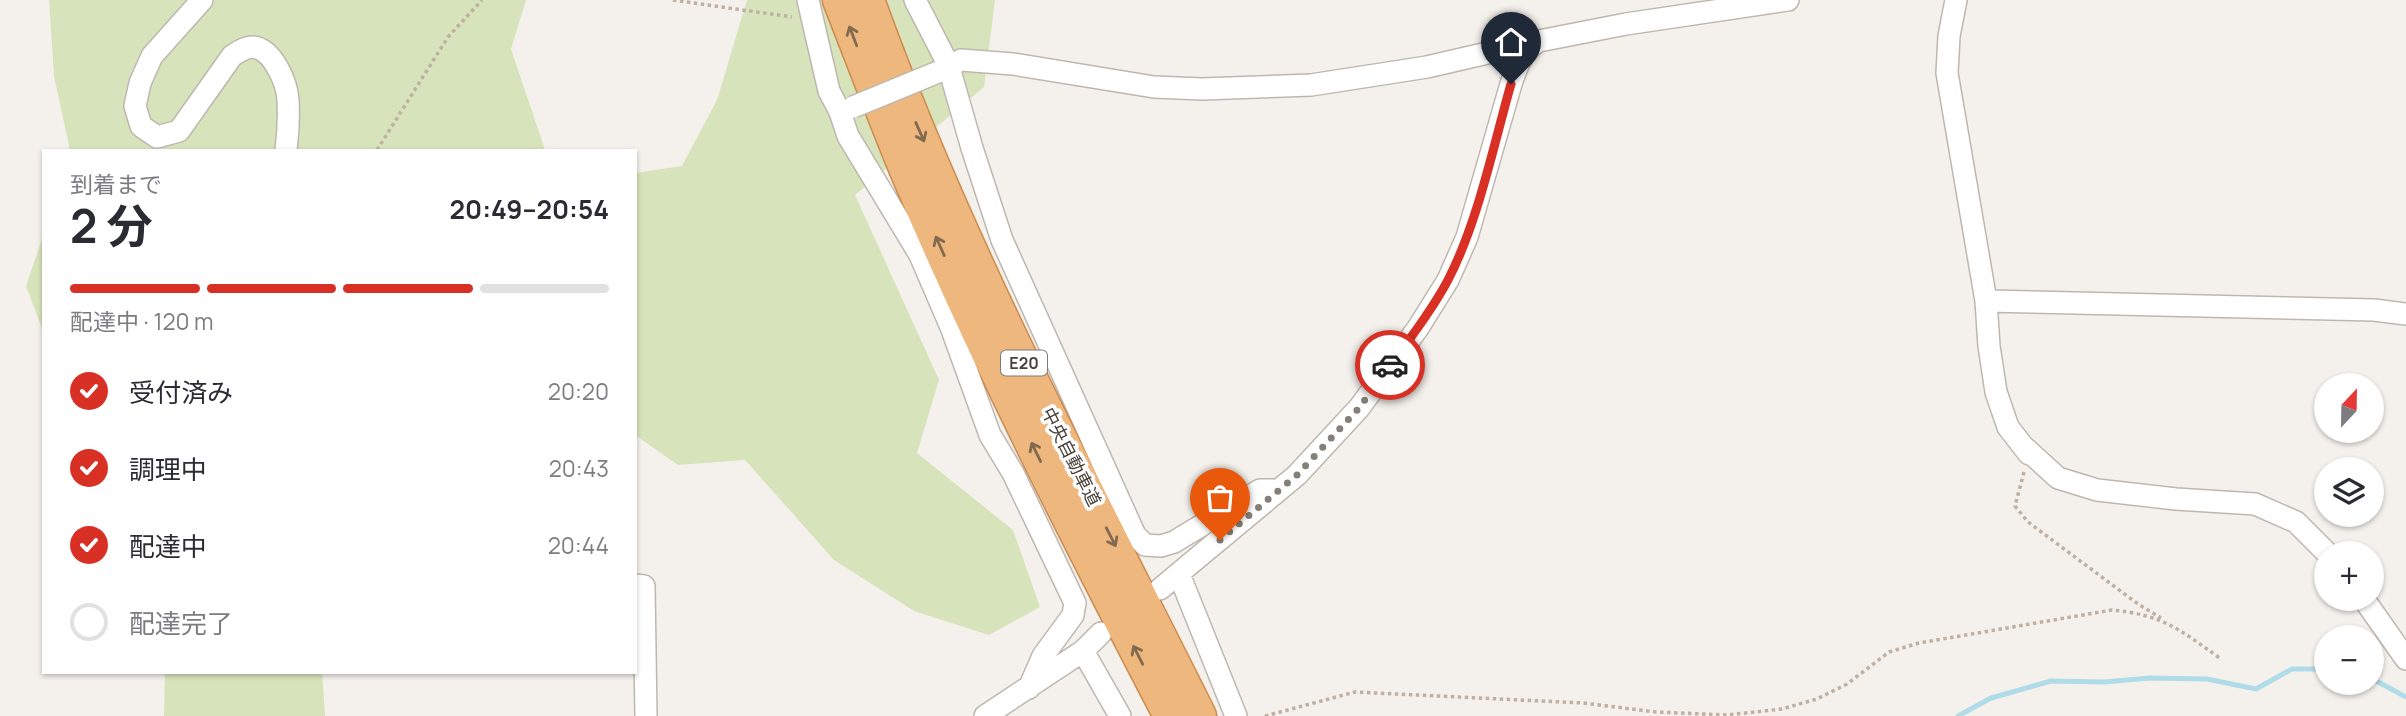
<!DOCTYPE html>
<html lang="ja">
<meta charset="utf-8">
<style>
:root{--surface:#fff;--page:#f7f7f7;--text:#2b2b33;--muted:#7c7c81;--line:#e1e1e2;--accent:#d93025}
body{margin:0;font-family:Manrope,"Noto Sans JP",sans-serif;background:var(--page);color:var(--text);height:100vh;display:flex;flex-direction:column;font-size:26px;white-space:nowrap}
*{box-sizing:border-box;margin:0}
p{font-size:23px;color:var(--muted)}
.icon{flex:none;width:38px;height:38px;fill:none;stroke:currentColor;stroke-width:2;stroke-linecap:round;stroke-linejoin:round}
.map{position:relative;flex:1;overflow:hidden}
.panel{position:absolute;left:42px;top:149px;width:595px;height:525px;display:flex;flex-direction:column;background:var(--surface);border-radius:0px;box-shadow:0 2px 5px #0004}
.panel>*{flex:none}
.needle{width:46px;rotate:22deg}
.buttons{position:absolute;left:2314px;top:373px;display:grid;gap:14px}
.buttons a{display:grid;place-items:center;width:70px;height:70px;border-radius:50%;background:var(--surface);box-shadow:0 2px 5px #0004;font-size:35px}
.pin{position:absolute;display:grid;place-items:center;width:60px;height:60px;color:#fff;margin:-72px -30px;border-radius:50% 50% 50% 0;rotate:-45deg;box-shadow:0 0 7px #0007}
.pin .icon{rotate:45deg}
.courier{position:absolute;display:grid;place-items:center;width:70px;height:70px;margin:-35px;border:5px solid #d93025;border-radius:50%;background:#fff;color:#222;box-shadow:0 2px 9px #0007}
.head em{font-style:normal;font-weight:700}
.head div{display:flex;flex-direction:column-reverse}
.head{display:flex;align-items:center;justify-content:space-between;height:119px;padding:0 28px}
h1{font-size:46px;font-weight:700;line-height:52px}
.bar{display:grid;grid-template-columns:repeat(4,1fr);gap:10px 7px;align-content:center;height:84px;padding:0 28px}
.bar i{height:9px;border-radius:5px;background:var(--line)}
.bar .on{background:var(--accent)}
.bar p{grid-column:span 4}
ol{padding:0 28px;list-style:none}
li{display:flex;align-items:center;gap:21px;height:77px}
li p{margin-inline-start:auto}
li .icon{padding:7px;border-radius:50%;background:var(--accent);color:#fff;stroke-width:4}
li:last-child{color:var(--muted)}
li i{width:38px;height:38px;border:4px solid var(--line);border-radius:50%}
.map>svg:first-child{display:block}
.green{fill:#d7e3ba}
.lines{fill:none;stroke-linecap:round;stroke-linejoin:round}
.stream{stroke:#b0dbe9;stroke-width:5}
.minor-casing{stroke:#bfb7af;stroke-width:24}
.highway-casing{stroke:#cc8a4e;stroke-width:35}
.path{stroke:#bfb0a2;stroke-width:3.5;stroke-dasharray:3.5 3.5;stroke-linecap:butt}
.minor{stroke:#fff;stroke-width:21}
.highway{stroke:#eeb77d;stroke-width:32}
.minor-bridge-casing{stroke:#bfb7af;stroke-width:24;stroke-linecap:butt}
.minor-bridge{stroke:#fff;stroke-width:21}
.oneway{stroke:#826a51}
.done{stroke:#847f78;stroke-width:7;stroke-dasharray:0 12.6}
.route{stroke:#d93025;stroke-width:9}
.labels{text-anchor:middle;stroke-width:7;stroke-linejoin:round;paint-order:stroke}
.shield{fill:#fff;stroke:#7f7a75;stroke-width:2}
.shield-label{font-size:16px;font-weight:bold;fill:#48413a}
.street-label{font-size:18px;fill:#48413a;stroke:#fff}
</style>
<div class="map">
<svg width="2406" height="716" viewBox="0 0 2406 716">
<rect width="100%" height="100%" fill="#f4f1ec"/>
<!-- green -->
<path class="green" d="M49 0H526L511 49 545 150H70L54 76Z
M747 0H995L984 87 855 195 939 380 917 453 1013 530 1040 607 989 635 914 611 834 560 745 460 678 465 635 435V173L682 166 717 100Z
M44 233V334L26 286Z
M165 672H322L325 716H164Z"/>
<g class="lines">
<!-- stream -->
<path class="stream" d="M2371 678 2406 697
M1958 716 1991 698 2051 681 2104 682 2150 678 2207 679 2256 689 2292 669H2326"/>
<!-- minor casing -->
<g class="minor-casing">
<path id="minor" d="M202 0 152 56 140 83 135 106 141 126 157 137 179 131 232 56C238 52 245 47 253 47 273 49 287 83 288 100 289 117 288 134 286 150
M808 0 829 91 840 112 848 136 920 255 951 327 990 435 1013 473 1075 603 1073 615 1043 656 1029 688
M915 0 948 64 972 148 1002 240 1135 535 1145 545 1161 546 1174 542 1260 490H1273
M1956 0 1949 36 1947 73 1986 301 1989 346 1996 392 2008 427 2029 454
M938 72 961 60 1013 64 1154 87 1202 89 1311 85 1427 67 1509 48 1529 47
M1986 301 2374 310 2406 314
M2024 447 2058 478 2097 490 2176 499 2255 504 2296 522 2327 553
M1179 574 1236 716
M635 585 644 586 646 716
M1160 589 1297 475 1359 408 1418 328 1448 280 1467 237 1511 84C1517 66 1522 51 1539 41L1626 24 1788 0
M2363 598 2406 659
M1083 651 1120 716
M985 716 1083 651 1101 633"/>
</g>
<!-- highway casing -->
<g class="highway-casing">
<path id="highway" d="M839 0C861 56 882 112 905 168 984 355 1076 536 1170 716
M868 0C957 248 1083 481 1200 716"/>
</g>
<!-- path -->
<path class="path" d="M673 0 792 17
M377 150 448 37 482 0
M2024 472 2015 506 2028 522 2138 604 2161 618
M1265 716 1355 692 1583 703 1656 712 1727 715 1782 709 1817 699 1847 684 1889 652 1919 643 2112 610C2164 615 2180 630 2221 659"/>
<!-- minor -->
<use href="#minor" class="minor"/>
<!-- highway -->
<use href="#highway" class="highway"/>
<!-- minor-bridge casing -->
<g class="minor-bridge-casing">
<path id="minor-bridge" d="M853 107 938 72"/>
</g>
<!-- minor-bridge -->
<use href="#minor-bridge" class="minor-bridge"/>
</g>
<!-- one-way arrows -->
<defs><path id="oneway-shaft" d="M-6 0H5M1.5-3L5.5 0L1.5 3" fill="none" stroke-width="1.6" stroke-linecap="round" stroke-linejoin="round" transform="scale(1.75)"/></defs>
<g class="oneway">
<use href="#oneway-shaft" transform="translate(853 36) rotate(-111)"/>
<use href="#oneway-shaft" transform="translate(920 132) rotate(66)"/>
<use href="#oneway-shaft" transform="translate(940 246) rotate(-114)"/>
<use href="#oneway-shaft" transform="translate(1036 452) rotate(-116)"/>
<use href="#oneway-shaft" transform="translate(1111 537) rotate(63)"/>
<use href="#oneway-shaft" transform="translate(1138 655) rotate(-117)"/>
</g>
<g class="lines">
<!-- done -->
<path class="done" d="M1220 540 1297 475 1359 408 1390 365"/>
<!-- route -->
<path class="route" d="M1390 365C1411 338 1432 310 1448 280 1478 222 1493 147 1511 84"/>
</g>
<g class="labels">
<!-- shield labels -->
<rect class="shield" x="1001" y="350.5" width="46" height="25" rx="5"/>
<g class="shield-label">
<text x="1024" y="369">E20</text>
</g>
<!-- street labels -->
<g class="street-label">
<text transform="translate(1071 457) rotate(63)" y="6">中央自動車道</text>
</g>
</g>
</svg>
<div class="buttons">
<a><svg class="needle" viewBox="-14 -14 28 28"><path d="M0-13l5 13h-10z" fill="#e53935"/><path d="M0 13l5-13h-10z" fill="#7c7c81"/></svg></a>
<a><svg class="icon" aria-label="layers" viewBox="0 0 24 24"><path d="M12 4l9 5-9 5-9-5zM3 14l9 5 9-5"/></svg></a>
<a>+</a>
<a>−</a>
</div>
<div class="pin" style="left:1220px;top:540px;background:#ea580c"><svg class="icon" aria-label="bag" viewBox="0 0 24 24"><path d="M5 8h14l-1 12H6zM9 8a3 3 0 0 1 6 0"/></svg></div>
<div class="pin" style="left:1511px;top:84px;background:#1f2937"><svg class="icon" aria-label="home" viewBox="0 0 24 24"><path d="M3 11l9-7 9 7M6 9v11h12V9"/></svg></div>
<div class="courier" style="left:1390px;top:365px"><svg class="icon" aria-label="car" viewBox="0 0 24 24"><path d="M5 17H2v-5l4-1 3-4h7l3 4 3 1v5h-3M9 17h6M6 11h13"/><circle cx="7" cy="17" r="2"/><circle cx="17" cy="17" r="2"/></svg></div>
<section class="panel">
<div class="head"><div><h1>2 分</h1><p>到着まで</p></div><em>20:49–20:54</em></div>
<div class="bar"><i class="on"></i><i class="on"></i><i class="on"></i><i></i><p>配達中 · 120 m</p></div>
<ol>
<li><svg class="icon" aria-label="check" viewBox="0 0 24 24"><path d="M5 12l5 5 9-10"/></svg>受付済み<p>20:20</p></li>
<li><svg class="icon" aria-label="check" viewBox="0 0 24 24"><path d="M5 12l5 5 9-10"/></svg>調理中<p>20:43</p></li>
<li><svg class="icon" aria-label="check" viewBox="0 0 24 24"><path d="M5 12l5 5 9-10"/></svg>配達中<p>20:44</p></li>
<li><i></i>配達完了</li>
</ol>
</section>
</div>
